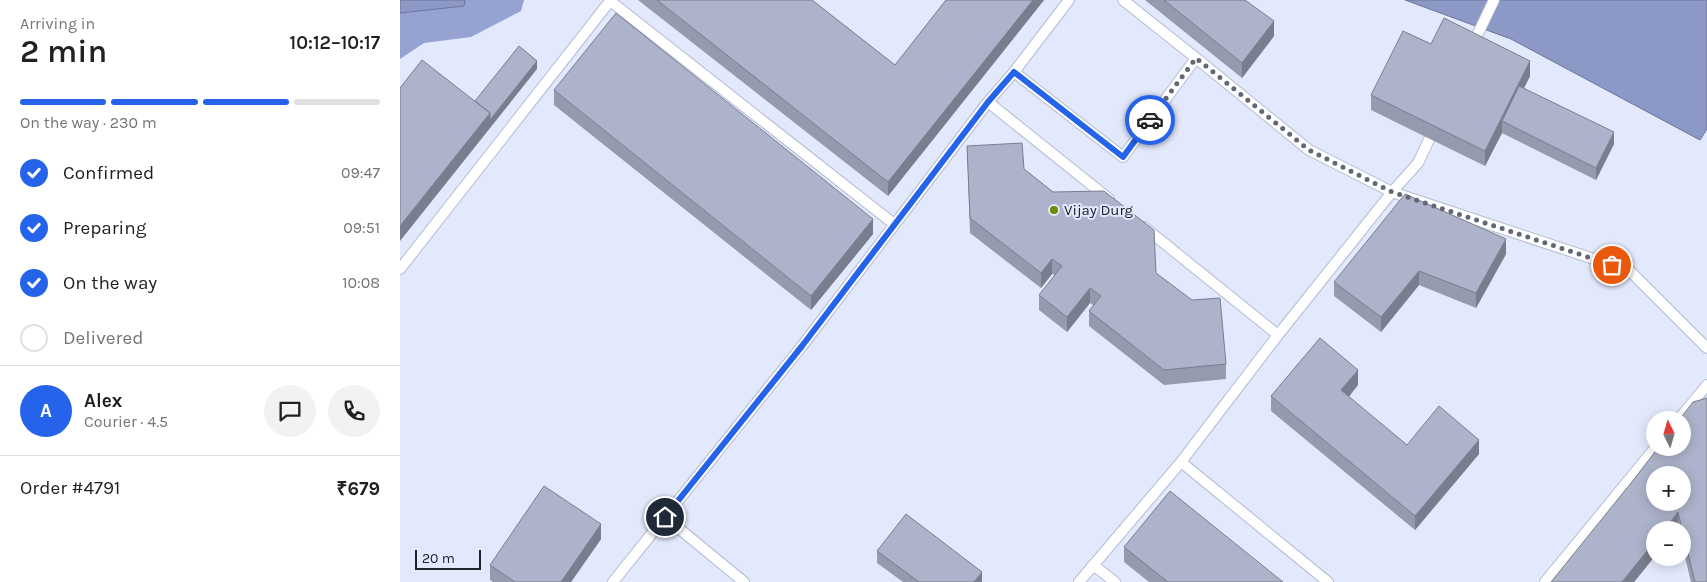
<!DOCTYPE html>
<meta charset="utf-8">
<style>
:root{--surface:#fff;--page:#f2f2f2;--text:#202124;--muted:#757577;--line:#e0e0e0;--accent:#2563eb}
body{margin:0;font-family:Karla,sans-serif;background:var(--page);color:var(--text);height:100vh;display:flex;flex-direction:column;font-size:19px;white-space:nowrap}
*{box-sizing:border-box;margin:0}
p{font-size:16px;color:var(--muted)}
.icon{flex:none;width:28px;height:28px;fill:none;stroke:currentColor;stroke-width:2;stroke-linecap:round;stroke-linejoin:round}
.map{position:relative;flex:1;overflow:hidden}
.side{display:flex;flex-direction:column;background:var(--surface);width:400px}
.side>*{flex:none}
.needle{width:32px;rotate:355deg}
.buttons{position:absolute;left:1246px;top:411px;display:grid;gap:10px}
.buttons a{display:grid;place-items:center;width:45px;height:45px;border-radius:50%;background:var(--surface);box-shadow:0 2px 12px #0003;font-size:25px}
.scale{position:absolute;left:15px;bottom:12px;width:66px;box-sizing:border-box;padding-left:5px;border:2px solid #20222b;border-top:0;font-size:14px;line-height:18px;white-space:nowrap;color:#20222b;-webkit-text-stroke:4px #e3e9fc;paint-order:stroke}
.pin{position:absolute;display:grid;place-items:center;width:42px;height:42px;color:#fff;margin:-21px;border:2px solid #fff;border-radius:50%;box-shadow:0 1px 5px #0007}
.courier{position:absolute;display:grid;place-items:center;width:50px;height:50px;margin:-25px;border:4px solid #2563eb;border-radius:50%;background:#fff;color:#222;box-shadow:0 1px 6px #0007}
.overview em{font-style:normal;font-weight:600}
.overview div{display:flex;flex-direction:column-reverse}
.overview{display:flex;align-items:center;justify-content:space-between;height:85px;padding:0 20px}
h1{font-size:32px;font-weight:600;line-height:38px}
.bar{display:grid;grid-template-columns:repeat(4,1fr);gap:8px 5px;align-content:center;height:60px;padding:0 20px}
.bar i{height:6px;border-radius:4px;background:var(--line)}
.bar .selected{background:var(--accent)}
.bar p{grid-column:span 4}
.line{display:flex;align-items:center;gap:12px;padding:0 20px;border-top:1px solid var(--line)}
.line div{flex:1}
.round{display:grid;place-items:center;flex:none;width:52px;height:52px;border-radius:26px;background:var(--page)}
ol{padding:0 20px;list-style:none}
li{display:flex;align-items:center;gap:15px;height:55px}
li p{margin-inline-start:auto}
li .icon{padding:5px;border-radius:50%;background:var(--accent);color:#fff;stroke-width:4}
li:last-child{color:var(--muted)}
li i{width:28px;height:28px;border:2px solid var(--line);border-radius:50%}
main{display:flex;flex:1;min-height:0}
.map>svg:first-child{display:block}
.forest{fill:#96a3d2}
.water{fill:#8c98c6;stroke:#6c7598}
.lines{fill:none;stroke-linecap:round;stroke-linejoin:round}
.service-casing{stroke:#b4bbd2;stroke-width:12}
.service{stroke:#fff;stroke-width:10}
.wall{fill:#959aae}
.shaded-wall{fill:#797d8d}
.building{fill:#adb3ca;stroke:#797d8d;fill-rule:evenodd}
.done{stroke:#646874;stroke-width:5;stroke-dasharray:0 9}
.route{stroke:#2563eb;stroke-width:6}
.poi-dot{fill:#6e8b05;stroke:#e3e9fc;stroke-width:2}
.labels{text-anchor:middle;stroke-width:4;stroke-linejoin:round;paint-order:stroke}
.poi-label{font-size:15px;fill:#20222b;stroke:#e3e9fc;text-anchor:start}
</style>
<main>
<section class="side">
<div class="overview"><div><h1>2 min</h1><p>Arriving in</p></div><em>10:12–10:17</em></div>
<div class="bar"><i class="selected"></i><i class="selected"></i><i class="selected"></i><i></i><p>On the way · 230 m</p></div>
<ol>
<li><svg class="icon" aria-label="check" viewBox="0 0 24 24"><path d="M5 12l5 5 9-10"/></svg>Confirmed<p>09:47</p></li>
<li><svg class="icon" aria-label="check" viewBox="0 0 24 24"><path d="M5 12l5 5 9-10"/></svg>Preparing<p>09:51</p></li>
<li><svg class="icon" aria-label="check" viewBox="0 0 24 24"><path d="M5 12l5 5 9-10"/></svg>On the way<p>10:08</p></li>
<li><i></i>Delivered</li>
</ol>
<div class="line" style="height:90px"><b class="round" style="background:var(--accent);color:#fff">A</b><div><b>Alex</b><p>Courier · 4.5</p></div><a class="round"><svg class="icon" aria-label="chat" viewBox="0 0 24 24"><path d="M4 5h16v11H9l-5 4z"/></svg></a><a class="round"><svg class="icon" aria-label="phone" viewBox="0 0 24 24"><path d="M5 4h4l2 5-3 2q2 4 5 5l2-3 5 2v4C11 20 4 13 5 4z"/></svg></a></div>
<div class="line" style="height:65px"><div>Order #4791</div><b>₹679</b></div>
</section>
<div class="map">
<svg width="1307" height="582" viewBox="0 0 1307 582">
<rect width="100%" height="100%" fill="#e3e9fc"/>
<!-- forest -->
<path class="forest" d="M0 0H124L121 11 71 37 24 43 0 59Z"/>
<!-- water -->
<path class="water" d="M0 0H65L64 6 0 13Z
M1005 0H1307V129L1300 140 1111 39Z"/>
<g class="lines">
<!-- service casing -->
<g class="service-casing">
<path id="service" d="M209 0 494 224
M1072 46 1094 0
M796 58 909 150 992 192 1230 271 1307 348
M614 72 723 157 796 58 723 0
M588 102 614 72 669 0
M744 227 878 335
M0 269 210 1
M1278 420 1307 385
M781 462 928 582
M265 517 344 582
M693 565 715 582
M213 582 402 346 588 102 709 199
M679 582 781 462 878 335 992 192 1018 163 1035 127
M1145 582 1255 448"/>
</g>
<!-- service -->
<use href="#service" class="service"/>
</g>
<!-- wall -->
<path class="wall" d="M238 0H412L495 65 546 0H644L488 196Z
M745 0H845L874 36 842 78Z
M1031 44 1130 76 1124 88 1214 144 1196 180 1102 133 1085 166 971 110V95Z
M154 90 473 234 411 310 154 105Z
M567 146 624 169 756 273 826 364V379L764 385 689 326V311L693 305 690 303 667 332 639 310V295L655 275 652 274 641 288 570 233Z
M1106 254 1076 308 1019 285 981 332 934 296V282Z
M958 385 949 397 1007 445 1079 454 1015 530 871 411V396Z
M1258 448 1307 582H1291L1282 544V530H1279L1278 527 1255 530V556L1234 582 1235 478Z
M201 539 171 582H93L90 580V565Z
M724 547 883 582H749L724 562Z
M477 551 582 582H503L477 563Z"/>
<!-- shaded-wall -->
<path class="shaded-wall" d="M633 0H644L488 196V182Z
M874 21V36L842 78V63Z
M137 61V69L0 241V226L90 113Z
M1130 61V76L1106 124 1102 121V133L1085 166V151Z
M1214 132V144L1196 180V168Z
M473 219V234L411 310V296Z
M1106 239V254L1076 308V293Z
M652 259V274L641 288V273Z
M1019 271V285L981 332V317Z
M690 288V303L667 332V317Z
M958 370V385L941 405V390Z
M1079 440V454L1015 530V516Z
M1278 512V527L1276 530H1264Z
M201 524V539L171 582H161Z
M1255 541V556L1234 582H1222Z
M582 572V582H574Z"/>
<!-- building -->
<path class="building" d="M257 0H412L495 65 546 0H633L488 182Z
M764 0H845L874 21 842 63Z
M216 13 473 219 411 296 154 90Z
M1044 18 1130 61 1085 151 971 95 1003 31 1031 44Z
M119 46 137 61 90 120V113L75 101Z
M22 60 90 113 0 226V88Z
M1119 86 1214 132 1196 168 1102 121Z
M622 143 624 169 653 192 704 191 754 230 756 273 792 300 820 298 826 364 764 370 689 311 701 296 690 288 667 317 639 295 662 266 652 259 641 273 570 218 567 146Z
M1005 194 1106 239 1076 293 1019 271 981 317 934 282Z
M920 338 958 370 941 390 1007 445 1039 406 1079 440 1015 516 871 396Z
M1307 398V582H1295L1278 512 1264 530H1255V541L1222 582H1151L1235 478 1258 448H1282V420H1279L1293 402ZM1255 475H1282V502H1255Z
M144 486 201 524 161 582H115L90 565Z
M770 491 883 582H768L724 547Z
M506 514 582 572 574 582H519L477 551Z"/>
<g class="lines">
<!-- done -->
<path class="done" d="M750 120 796 58 909 150 992 192 1212 265"/>
<!-- route -->
<path class="route" d="M265 517 402 346 588 102 614 72 723 157 750 120"/>
</g>
<!-- markers -->
<circle class="poi-dot" cx="654" cy="210" r="5"/>
<g class="labels">
<!-- poi labels -->
<g class="poi-label">
<text x="664" y="215">Vijay Durg</text>
</g>
</g>
</svg>
<div class="buttons">
<a><svg class="needle" viewBox="-14 -14 28 28"><path d="M0-13l5 13h-10z" fill="#e53935"/><path d="M0 13l5-13h-10z" fill="#757577"/></svg></a>
<a>+</a>
<a>−</a>
</div>
<div class="scale">20 m</div>
<div class="pin" style="left:1212px;top:265px;background:#ea580c"><svg class="icon" aria-label="bag" viewBox="0 0 24 24"><path d="M5 8h14l-1 12H6zM9 8a3 3 0 0 1 6 0"/></svg></div>
<div class="pin" style="left:265px;top:517px;background:#1f2937"><svg class="icon" aria-label="home" viewBox="0 0 24 24"><path d="M3 11l9-7 9 7M6 9v11h12V9"/></svg></div>
<div class="courier" style="left:750px;top:120px"><svg class="icon" aria-label="car" viewBox="0 0 24 24"><path d="M5 17H2v-5l4-1 3-4h7l3 4 3 1v5h-3M9 17h6M6 11h13"/><circle cx="7" cy="17" r="2"/><circle cx="17" cy="17" r="2"/></svg></div>
</div>
</main>
